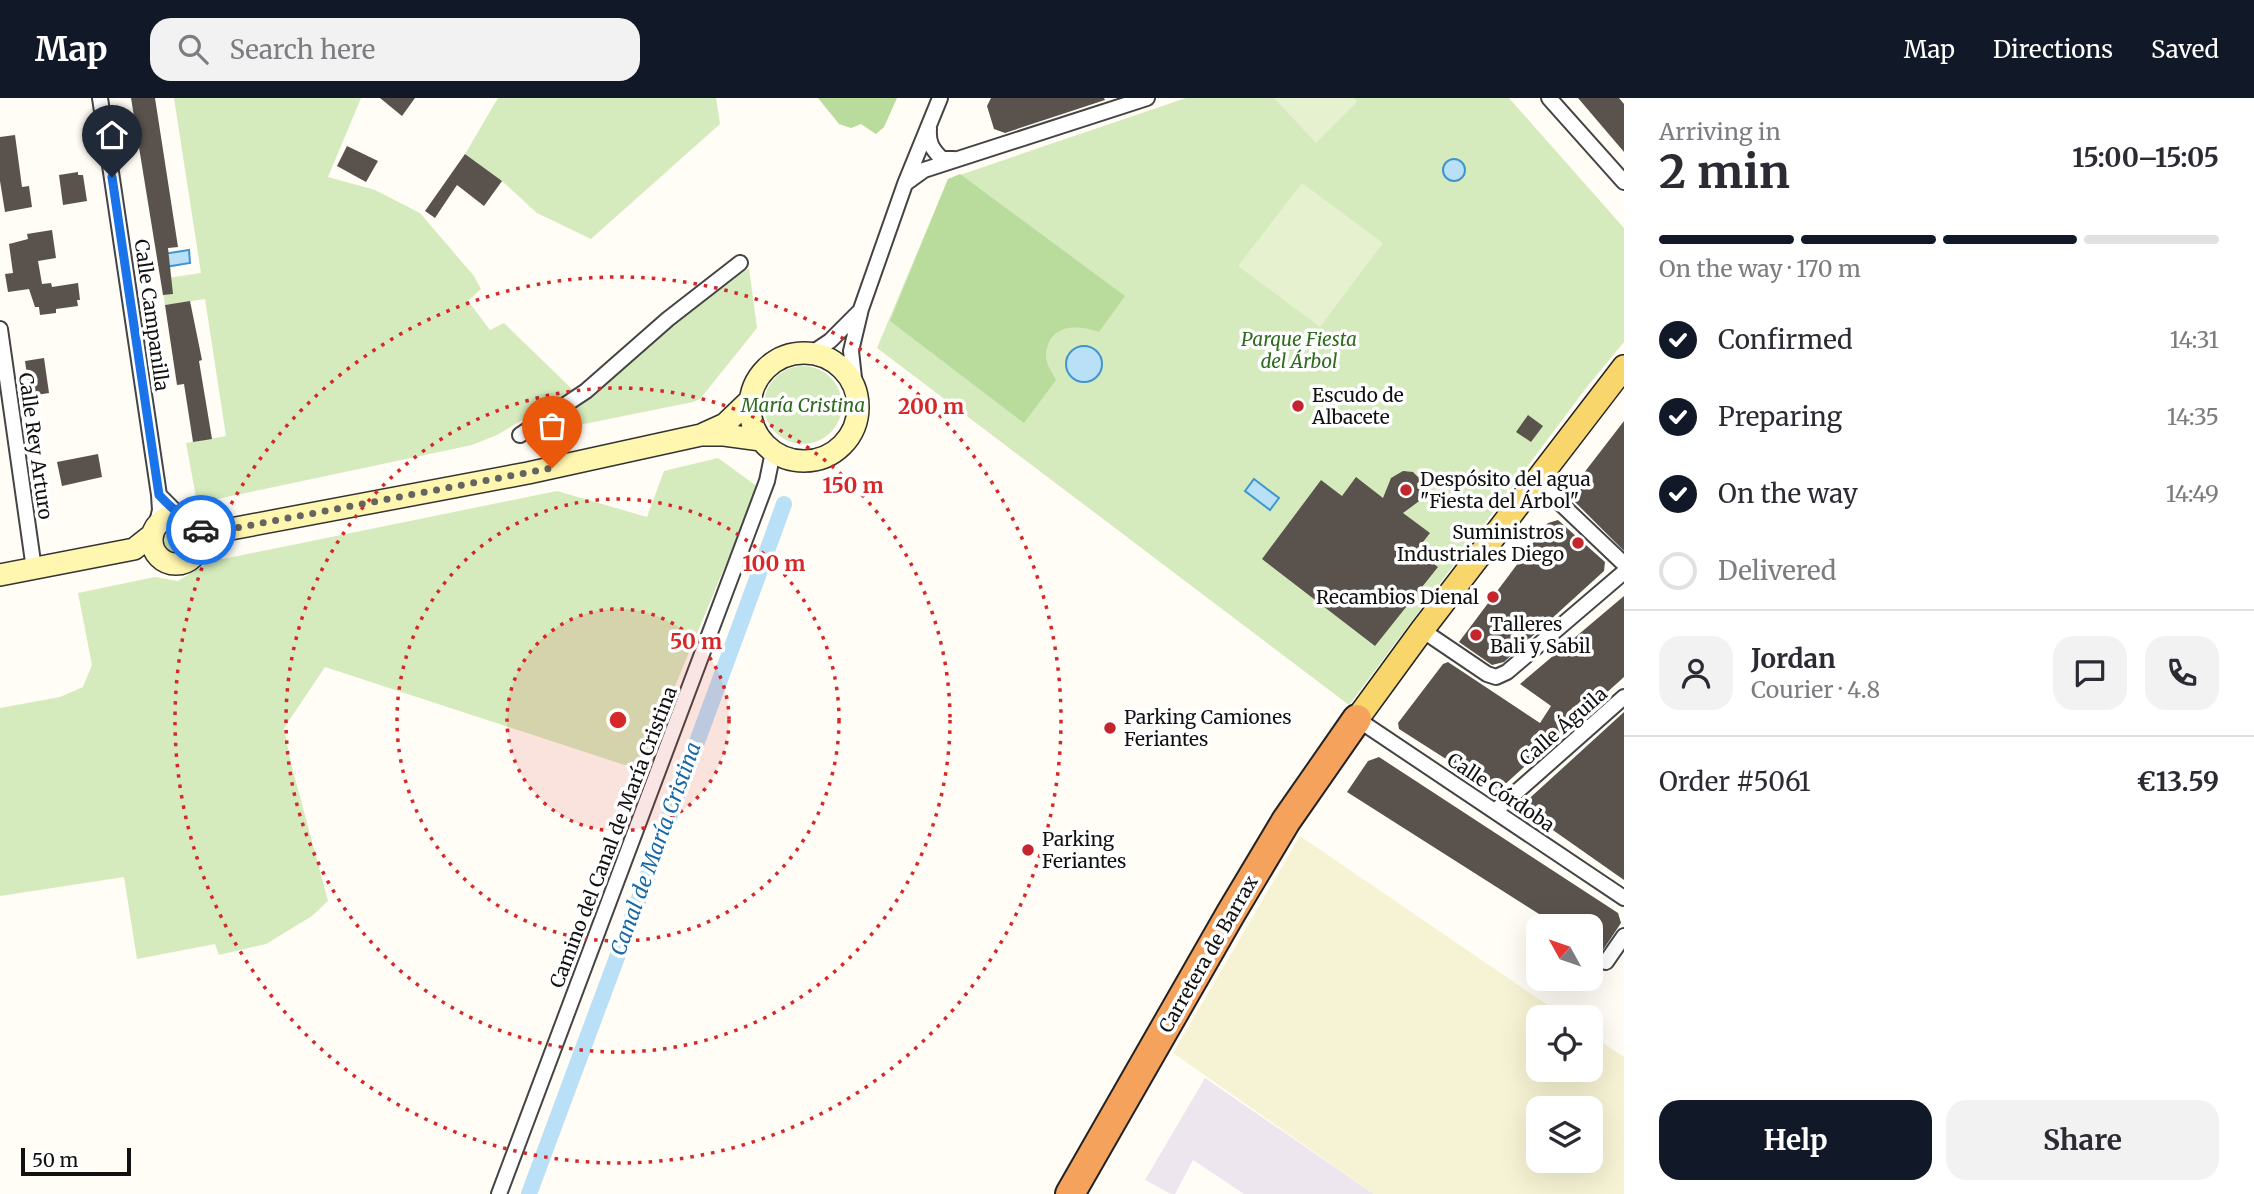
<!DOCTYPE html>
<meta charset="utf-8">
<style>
:root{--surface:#fff;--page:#f2f2f3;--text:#2b2b33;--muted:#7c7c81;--line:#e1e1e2;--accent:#111827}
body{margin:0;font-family:Merriweather,serif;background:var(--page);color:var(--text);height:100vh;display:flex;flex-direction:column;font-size:26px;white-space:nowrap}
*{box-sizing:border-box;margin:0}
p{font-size:23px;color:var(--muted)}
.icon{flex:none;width:38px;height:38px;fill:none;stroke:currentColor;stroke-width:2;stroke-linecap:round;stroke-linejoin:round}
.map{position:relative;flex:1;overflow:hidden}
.sheet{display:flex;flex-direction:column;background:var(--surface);width:630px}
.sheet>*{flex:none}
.needle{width:46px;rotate:310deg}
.controls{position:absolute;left:1526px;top:816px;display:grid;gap:14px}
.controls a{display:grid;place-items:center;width:77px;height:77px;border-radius:14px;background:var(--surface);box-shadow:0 7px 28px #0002;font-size:35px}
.scale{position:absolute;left:21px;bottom:18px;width:110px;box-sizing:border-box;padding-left:7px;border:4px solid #111;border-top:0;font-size:19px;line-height:24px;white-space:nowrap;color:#111;-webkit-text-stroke:5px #fff;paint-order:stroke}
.pin{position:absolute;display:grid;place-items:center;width:60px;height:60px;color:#fff;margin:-72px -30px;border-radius:50% 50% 50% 0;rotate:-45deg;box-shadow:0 0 7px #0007}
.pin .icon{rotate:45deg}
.courier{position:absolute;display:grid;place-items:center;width:70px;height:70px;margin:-35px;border:5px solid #1a73e8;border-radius:50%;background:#fff;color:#222;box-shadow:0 2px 9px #0007}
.overview em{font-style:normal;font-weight:700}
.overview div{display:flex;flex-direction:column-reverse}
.overview{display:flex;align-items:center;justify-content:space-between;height:119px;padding:0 35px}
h1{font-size:46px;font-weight:700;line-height:52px}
.bar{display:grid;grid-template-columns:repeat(4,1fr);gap:10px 7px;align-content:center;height:84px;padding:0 35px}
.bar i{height:9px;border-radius:5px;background:var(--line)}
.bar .active{background:var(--accent)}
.bar p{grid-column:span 4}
.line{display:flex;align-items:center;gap:18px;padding:0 35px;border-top:2px solid var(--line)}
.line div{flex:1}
.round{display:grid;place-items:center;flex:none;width:74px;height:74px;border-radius:21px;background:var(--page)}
ol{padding:0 35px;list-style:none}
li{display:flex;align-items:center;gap:21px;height:77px}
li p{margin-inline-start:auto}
li .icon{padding:7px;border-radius:50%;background:var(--accent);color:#fff;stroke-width:4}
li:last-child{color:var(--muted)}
li i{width:38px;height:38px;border:4px solid var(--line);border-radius:50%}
.cta{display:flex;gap:14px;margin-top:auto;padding:14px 35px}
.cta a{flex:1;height:80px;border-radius:21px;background:var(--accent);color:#fff;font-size:28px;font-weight:700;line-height:80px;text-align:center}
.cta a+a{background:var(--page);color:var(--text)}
header{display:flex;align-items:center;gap:42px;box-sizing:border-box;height:98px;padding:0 35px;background:var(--accent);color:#fff}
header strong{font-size:33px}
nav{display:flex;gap:38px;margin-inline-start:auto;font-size:24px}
.search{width:490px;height:63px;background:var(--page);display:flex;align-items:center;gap:18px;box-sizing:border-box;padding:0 24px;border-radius:21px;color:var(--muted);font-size:26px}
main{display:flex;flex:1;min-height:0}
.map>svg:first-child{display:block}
.industrial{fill:#eee6ef}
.farmland{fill:#f6f3d4;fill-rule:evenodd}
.green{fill:#d5ebbd}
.forest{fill:#b9dc9c}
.pitch{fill:#e6f2cf}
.water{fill:#b9e0f7;stroke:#3f96cf;stroke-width:2}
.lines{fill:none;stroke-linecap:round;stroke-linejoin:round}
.canal{stroke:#b9e0f7;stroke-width:16}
.building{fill:#5a524d}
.street-casing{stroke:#444;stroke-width:18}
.secondary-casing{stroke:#333;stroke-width:24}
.primary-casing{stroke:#222;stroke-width:26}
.highway-casing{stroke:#222;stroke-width:32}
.street{stroke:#fff;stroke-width:14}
.secondary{stroke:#fff6b0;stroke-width:21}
.primary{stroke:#f9d66b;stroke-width:23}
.highway{stroke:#f5a25d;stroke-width:28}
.done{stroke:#646461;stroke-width:7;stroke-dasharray:0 12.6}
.route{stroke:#1a73e8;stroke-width:9}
.ring{fill:none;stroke:#d62828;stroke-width:3.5;stroke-dasharray:3.5 7}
.poi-dot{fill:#c4262e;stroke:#fff;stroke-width:2.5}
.labels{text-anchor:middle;stroke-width:7;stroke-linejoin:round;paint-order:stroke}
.street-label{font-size:19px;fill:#111;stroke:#fff}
.park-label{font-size:19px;font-style:italic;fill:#2f6b1f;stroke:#fff}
.poi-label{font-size:19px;fill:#111;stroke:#fff;text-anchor:start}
.water-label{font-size:21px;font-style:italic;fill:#1768a6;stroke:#fff}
.centre{fill:#d62828;stroke:#fff;stroke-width:3.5}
.ring-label{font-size:21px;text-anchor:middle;font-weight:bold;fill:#d62828;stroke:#fff;stroke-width:7;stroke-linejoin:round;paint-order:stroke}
</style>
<header>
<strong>Map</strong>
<div class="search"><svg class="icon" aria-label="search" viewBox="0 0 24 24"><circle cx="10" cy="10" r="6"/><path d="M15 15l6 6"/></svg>Search here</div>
<nav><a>Map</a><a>Directions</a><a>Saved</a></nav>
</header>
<main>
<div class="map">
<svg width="1624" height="1096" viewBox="0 0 1624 1096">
<rect width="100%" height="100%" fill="#fffdf5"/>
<!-- industrial -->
<path class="industrial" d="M1205 980 1374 1096H1244L1193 1062 1175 1096H1171L1145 1082Z"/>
<!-- farmland -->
<path class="farmland" d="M1300 738 1565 919H1538V971H1591V937L1624 959V1096H1374L1173 955ZM1538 1010H1591V1062H1538Z"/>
<!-- green -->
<path class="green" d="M174 0H361L328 79 375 92 420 115 474 178 481 191 468 203 490 232 504 225 573 292 497 337 472 347 203 404 196 399 186 345 226 338 205 201 165 207 161 181 201 175Z
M498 0H716L720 26 591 141 537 115 502 83 465 56Z
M1186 0H1509L1624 130V244L1586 290 1349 607 877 250 948 81Z
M749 170 757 230 700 301 693 304 549 333 607 286 662 235Z
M764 307a39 39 0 1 1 78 0a39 39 0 1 1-78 0Z
M718 360 758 389 640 672 325 569 284 630 291 665 328 803 312 818 266 846 219 857 215 846 137 861 124 779 0 798V610L60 599 83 589 92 567 78 495 155 479 178 483 214 461H223L557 393 647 419 664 373Z
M163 443a13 13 0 1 1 26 0a13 13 0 1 1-26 0Z"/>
<!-- forest -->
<path class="forest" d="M818 0H897L884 29 876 36 861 26 851 30 839 26Z
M960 76 1125 198 1099 234C1077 226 1049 226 1046 256 1045 265 1052 274 1056 282L1024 325 890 223 948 81Z"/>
<!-- pitch -->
<path class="pitch" d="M1274 0H1354L1357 4 1316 45Z
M1302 85 1383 145 1320 229 1238 168Z"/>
<!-- water -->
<path class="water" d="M1443 72a11 11 0 1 1 22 0a11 11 0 1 1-22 0Z
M189 152 190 165 165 169 163 156Z
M1066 266a18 18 0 1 1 36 0a18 18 0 1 1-36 0Z
M1254 381 1279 400 1270 412 1245 393Z"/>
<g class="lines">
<!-- canal -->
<path class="canal" d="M529 1096C614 866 701 637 784 406"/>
</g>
<!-- building -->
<path class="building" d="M131 0H155L178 149 168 150 173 196 163 197Z
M380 0H415L402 18Z
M991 0H1104L1105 2 1005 35 994 31 987 8Z
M1578 0H1619L1624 6V54Z
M15 37 22 89 29 88 32 109 5 114 0 83V39Z
M347 48 378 63 366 84 337 68Z
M465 56 502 83 484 108 457 87 435 120 425 113Z
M78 74V77H83L87 103 63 107 59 77Z
M52 132 56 160 38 163 42 186 51 185 52 189 78 185 80 202H77L78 208 56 211V215L40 217 39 209H35L29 191 8 194 5 176 13 175 9 146 28 141 27 136Z
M190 203 202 262 199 263 212 341 193 344 184 286 177 287 165 207Z
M44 260 49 295 30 298 25 263Z
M1528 317 1543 328 1531 344 1516 334Z
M1624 323V453L1573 402 1570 393Z
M98 356 102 379 62 388 57 364Z
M1403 373 1413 374 1423 384 1424 394 1422 401 1403 415 1430 435 1416 453 1438 469 1375 548 1262 461 1321 382 1342 398 1356 379 1383 400 1391 380Z
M1558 422 1605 464 1604 473 1504 564 1492 567 1459 544 1548 425Z
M1624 498V579L1502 689 1493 691 1399 631 1398 625 1443 566 1448 564 1540 625 1551 608 1520 586Z
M1624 614V782L1520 709Z
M1379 659 1618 815 1621 825 1601 855 1591 849V828H1558L1347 694 1368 663Z"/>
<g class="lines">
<!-- street casing -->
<g class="street-casing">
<path id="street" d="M100 0 159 397 160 412 156 429
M1549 0 1624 84
M929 31C928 45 932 51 942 61H954
M906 85 924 72 1147 0
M0 231 34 471
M812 255 830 243 858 215
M855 289 851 253 861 211 905 86 940 0
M520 337 586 293 668 221 740 165
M1538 384 1624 466
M159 397 180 418
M1422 532 1487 576 1496 579 1507 574 1624 474
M1357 621 1624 800
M1495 713 1624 599
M1606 864 1624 838
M499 1096 767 383 773 354"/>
</g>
<!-- secondary casing -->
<g class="secondary-casing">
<path id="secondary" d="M750 309a54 54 0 1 1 108 0a54 54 0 1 1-108 0Z
M703 336 725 326 751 301
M152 442a24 24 0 1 1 48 0a24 24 0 1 1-48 0Z
M198 431 213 434 220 433 528 375 701 337H724L761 342
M0 477 134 451 153 436"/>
</g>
<!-- primary casing -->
<g class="primary-casing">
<path id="primary" d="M1357 621 1422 532 1624 269"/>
</g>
<!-- highway casing -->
<g class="highway-casing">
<path id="highway" d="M1070 1096 1231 815 1286 723 1357 621"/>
</g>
<!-- street -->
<use href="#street" class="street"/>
<!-- secondary -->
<use href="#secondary" class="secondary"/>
<!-- primary -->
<use href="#primary" class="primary"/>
<!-- highway -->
<use href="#highway" class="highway"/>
</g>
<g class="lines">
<!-- done -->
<path class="done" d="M201 432 220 433 552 370"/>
<!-- route -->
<path class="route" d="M112 79 159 397C172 411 186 422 201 432"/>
</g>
<!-- distance rings -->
<circle cx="618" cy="622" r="111" fill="#d62828" fill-opacity=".12"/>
<g class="ring">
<circle cx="618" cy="622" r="111"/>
<circle cx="618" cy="622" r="221"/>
<circle cx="618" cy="622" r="332"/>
<circle cx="618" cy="622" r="443"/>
</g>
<!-- markers -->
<g class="poi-dot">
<circle cx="1298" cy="308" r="7"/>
<circle cx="1406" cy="392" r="7"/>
<circle cx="1578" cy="445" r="7"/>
<circle cx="1493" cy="499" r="7"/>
<circle cx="1476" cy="537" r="7"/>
<circle cx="1110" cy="630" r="7"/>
<circle cx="1028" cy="752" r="7"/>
</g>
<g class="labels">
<!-- street labels -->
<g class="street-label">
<text transform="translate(152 217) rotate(82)" y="7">Calle Campanilla</text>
<text transform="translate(36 348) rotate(82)" y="7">Calle Rey Arturo</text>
<text transform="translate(1563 628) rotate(-41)" y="7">Calle Águila</text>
<text transform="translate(1501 694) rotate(34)" y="7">Calle Córdoba</text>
<text transform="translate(613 739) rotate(-69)" y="7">Camino del Canal de María Cristina</text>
<text transform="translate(1208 856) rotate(-60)" y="7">Carretera de Barrax</text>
</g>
<!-- park labels -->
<g class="park-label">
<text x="1299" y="248">Parque Fiesta<tspan x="1299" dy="22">del Árbol</tspan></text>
<text x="803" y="314">María Cristina</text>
</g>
<!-- poi labels -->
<g class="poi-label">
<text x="1312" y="304">Escudo de<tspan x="1312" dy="22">Albacete</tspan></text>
<text x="1420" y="388">Despósito del agua<tspan x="1420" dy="22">"Fiesta del Árbol"</tspan></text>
<text x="1564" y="441" text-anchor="end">Suministros<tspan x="1564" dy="22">Industriales Diego</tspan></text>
<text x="1479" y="506" text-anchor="end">Recambios Dienal</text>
<text x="1490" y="533">Talleres<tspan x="1490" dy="22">Bali y Sabil</tspan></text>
<text x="1124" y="626">Parking Camiones<tspan x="1124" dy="22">Feriantes</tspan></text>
<text x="1042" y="748">Parking<tspan x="1042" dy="22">Feriantes</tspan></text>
</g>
<!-- water labels -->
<g class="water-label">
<text transform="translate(656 751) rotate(-70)" y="7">Canal de María Cristina</text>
</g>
</g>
<circle cx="618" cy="622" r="10" class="centre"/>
<g class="ring-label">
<text x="931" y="316">200 m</text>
<text x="853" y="395">150 m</text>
<text x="774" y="473">100 m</text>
<text x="696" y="551">50 m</text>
</g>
</svg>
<div class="controls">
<a><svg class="needle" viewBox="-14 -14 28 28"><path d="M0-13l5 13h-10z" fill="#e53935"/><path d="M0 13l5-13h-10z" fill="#7c7c81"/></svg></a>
<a><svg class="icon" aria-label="locate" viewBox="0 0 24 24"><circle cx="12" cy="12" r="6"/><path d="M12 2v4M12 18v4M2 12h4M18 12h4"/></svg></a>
<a><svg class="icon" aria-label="layers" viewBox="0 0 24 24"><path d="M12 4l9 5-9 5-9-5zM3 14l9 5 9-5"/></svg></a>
</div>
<div class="scale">50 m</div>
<div class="pin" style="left:552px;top:370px;background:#ea580c"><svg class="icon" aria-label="bag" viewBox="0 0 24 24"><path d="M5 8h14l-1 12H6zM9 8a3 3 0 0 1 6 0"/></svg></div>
<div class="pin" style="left:112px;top:79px;background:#1f2937"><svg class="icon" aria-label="home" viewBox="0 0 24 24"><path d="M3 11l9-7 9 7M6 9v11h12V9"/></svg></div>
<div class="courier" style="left:201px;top:432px"><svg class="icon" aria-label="car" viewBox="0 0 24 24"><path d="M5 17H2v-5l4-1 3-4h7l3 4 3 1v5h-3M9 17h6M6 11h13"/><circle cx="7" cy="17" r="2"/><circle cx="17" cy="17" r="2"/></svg></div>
</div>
<section class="sheet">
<div class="overview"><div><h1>2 min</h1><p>Arriving in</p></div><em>15:00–15:05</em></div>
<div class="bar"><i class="active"></i><i class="active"></i><i class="active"></i><i></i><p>On the way · 170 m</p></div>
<ol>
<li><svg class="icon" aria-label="check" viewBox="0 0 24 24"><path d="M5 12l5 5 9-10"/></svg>Confirmed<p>14:31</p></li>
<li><svg class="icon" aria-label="check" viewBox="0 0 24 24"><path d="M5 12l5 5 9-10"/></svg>Preparing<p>14:35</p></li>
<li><svg class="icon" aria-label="check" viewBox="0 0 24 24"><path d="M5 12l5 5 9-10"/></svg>On the way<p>14:49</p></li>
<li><i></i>Delivered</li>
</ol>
<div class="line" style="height:126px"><a class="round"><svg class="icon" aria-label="person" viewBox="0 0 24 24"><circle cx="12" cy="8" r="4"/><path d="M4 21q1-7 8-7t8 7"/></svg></a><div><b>Jordan</b><p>Courier · 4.8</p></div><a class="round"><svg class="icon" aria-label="chat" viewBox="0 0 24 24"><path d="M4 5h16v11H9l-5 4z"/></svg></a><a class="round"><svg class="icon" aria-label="phone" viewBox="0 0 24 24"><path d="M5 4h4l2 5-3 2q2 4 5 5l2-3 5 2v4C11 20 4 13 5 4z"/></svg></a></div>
<div class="line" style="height:91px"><div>Order #5061</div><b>€13.59</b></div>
<div class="cta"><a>Help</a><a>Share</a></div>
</section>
</main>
